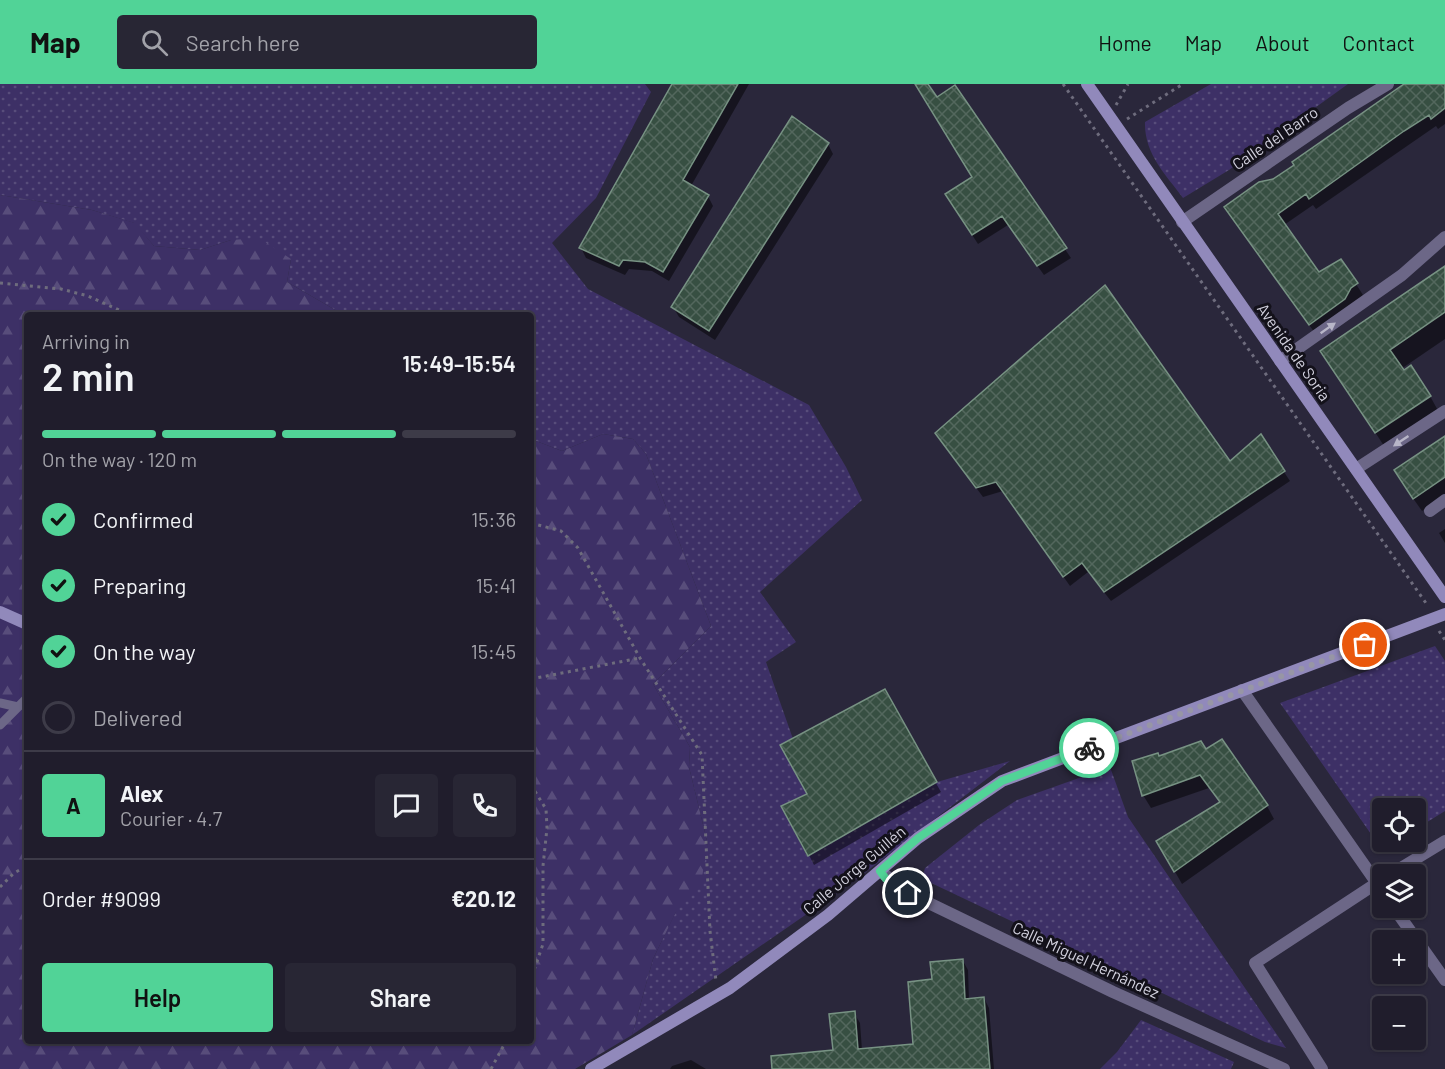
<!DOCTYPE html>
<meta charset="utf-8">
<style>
:root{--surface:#201d2c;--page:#282634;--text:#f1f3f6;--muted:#a2a2a9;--line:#3d3b48;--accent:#51d397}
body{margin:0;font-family:Barlow,sans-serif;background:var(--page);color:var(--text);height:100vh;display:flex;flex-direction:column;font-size:22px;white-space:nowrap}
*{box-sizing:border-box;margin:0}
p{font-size:20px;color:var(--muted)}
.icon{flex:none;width:33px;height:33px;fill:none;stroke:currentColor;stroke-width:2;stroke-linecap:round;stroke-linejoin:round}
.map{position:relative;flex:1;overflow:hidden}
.details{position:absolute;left:24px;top:228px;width:510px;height:732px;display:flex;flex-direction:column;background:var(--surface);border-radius:6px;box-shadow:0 2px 4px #0004,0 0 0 2px var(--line)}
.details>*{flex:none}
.controls{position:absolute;left:1372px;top:714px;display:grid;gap:12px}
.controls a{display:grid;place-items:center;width:54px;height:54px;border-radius:6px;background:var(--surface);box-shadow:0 2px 4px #0004,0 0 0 2px var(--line);font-size:30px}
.pin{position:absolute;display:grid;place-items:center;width:51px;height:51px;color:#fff;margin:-26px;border:3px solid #fff;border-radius:50%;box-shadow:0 2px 6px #0007}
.courier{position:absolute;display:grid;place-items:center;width:60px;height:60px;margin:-30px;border:4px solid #51d397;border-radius:50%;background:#fff;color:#222;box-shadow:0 2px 8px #0007}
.headline em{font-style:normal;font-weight:600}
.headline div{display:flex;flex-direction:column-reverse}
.headline{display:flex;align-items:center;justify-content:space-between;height:102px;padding:0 18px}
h1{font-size:39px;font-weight:600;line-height:45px}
.bar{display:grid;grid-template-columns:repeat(4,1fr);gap:9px 6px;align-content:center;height:72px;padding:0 18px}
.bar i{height:8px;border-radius:4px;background:var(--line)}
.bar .selected{background:var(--accent)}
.bar p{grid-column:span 4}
.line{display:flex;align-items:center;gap:15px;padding:0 18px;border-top:2px solid var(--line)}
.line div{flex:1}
.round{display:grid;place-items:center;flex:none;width:63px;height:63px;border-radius:6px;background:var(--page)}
ol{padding:0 18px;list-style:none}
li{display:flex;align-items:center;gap:18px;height:66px}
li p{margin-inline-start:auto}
li .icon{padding:6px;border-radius:50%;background:var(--accent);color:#111;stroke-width:4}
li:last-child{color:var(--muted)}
li i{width:33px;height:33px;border:3px solid var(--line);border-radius:50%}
.action{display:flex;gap:12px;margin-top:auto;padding:12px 18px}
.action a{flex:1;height:69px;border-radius:6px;background:var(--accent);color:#111;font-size:24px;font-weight:600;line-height:69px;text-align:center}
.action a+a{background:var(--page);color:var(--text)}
header{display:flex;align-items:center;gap:36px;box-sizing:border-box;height:84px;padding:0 30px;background:var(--accent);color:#111}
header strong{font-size:28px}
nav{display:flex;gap:33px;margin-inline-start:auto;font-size:21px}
.search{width:420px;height:54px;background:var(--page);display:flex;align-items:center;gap:15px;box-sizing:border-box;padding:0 21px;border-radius:6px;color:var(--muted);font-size:22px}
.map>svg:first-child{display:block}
.grass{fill:url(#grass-dots)}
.forest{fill:url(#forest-firs)}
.shadow{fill:#0007}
.building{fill:url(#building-cross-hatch);stroke:#779283;stroke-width:1.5}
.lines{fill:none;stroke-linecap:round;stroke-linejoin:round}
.path{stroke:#6e6c7d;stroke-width:3;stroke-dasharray:3 4.5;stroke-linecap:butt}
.lane{stroke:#6c6787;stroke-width:9}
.street{stroke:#6c6787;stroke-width:12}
.secondary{stroke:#9189bb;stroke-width:12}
.oneway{fill:#b8b6c8}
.done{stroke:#9796a5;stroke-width:6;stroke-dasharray:0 10.8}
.route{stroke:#51d397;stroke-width:8}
.labels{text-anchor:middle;stroke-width:6;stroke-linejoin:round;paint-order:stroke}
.street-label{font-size:16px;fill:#d2d1de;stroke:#13111a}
</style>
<header>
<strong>Map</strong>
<div class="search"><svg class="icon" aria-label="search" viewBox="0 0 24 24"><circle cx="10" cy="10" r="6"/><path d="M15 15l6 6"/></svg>Search here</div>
<nav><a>Home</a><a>Map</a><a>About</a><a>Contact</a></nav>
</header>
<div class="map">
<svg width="1445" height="985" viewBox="0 0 1445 985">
<defs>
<pattern id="grass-dots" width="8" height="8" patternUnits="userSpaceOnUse" patternTransform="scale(1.5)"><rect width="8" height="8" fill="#3d3066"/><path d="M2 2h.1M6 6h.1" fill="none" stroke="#584d7b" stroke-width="1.8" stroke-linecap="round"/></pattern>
<pattern id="forest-firs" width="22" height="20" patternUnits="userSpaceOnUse" patternTransform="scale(1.5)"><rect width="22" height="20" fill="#3d3066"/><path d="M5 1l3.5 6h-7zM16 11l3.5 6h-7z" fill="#584d7b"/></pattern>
<pattern id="building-cross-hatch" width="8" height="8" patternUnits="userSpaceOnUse" patternTransform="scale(1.5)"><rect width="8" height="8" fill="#374f42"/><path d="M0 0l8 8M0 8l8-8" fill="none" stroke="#53675d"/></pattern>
</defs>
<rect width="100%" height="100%" fill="#2a273b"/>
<!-- grass -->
<path class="grass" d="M0 0H645L651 8 596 114 552 159 588 205 809 321 846 383 862 416 760 508 796 558 766 578 793 655 781 662 807 710 781 722 807 772 937 698 1010 677 853 798 632 951 653 875 708 761 689 683 690 663 653 600 711 542 646 370 633 355 603 350 562 367 531 355V231H344L287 198 291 175 231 156 200 166 154 162 134 139 92 126 0 111Z
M1211 0H1348L1229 86 1183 114C1166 91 1144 70 1145 38Z
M1435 562 1445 577V727L1416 745V724H1383V758H1395L1382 766 1280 619Z
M1110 683 1128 733 1286 964 1265 958 927 797 923 791 925 784 979 741 1017 716Z
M1141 936 1234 978 1231 985H1100L1117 968Z"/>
<!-- forest -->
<path class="forest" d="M0 111 92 126 135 139 154 162 200 166 231 156 259 154 291 175 287 198 344 231H27V957H531V355L562 367 603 350 633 355 646 370 711 542 653 600 690 663 689 683 708 761 701 798 676 828 653 875 632 951 575 985H0Z"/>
<!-- shadow -->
<path class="shadow" d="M674 0H749L691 102 708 112 713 122 669 197 652 187 629 185 625 191 586 174 581 164Z
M916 0H926L936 15 955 4 1071 174 1044 191 1008 141 978 160 952 120 973 94Z
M1414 0H1445V40L1438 45 1436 42 1316 125 1313 121 1284 141 1319 190 1356 200 1363 211 1351 226 1317 252 1226 124 1274 97 1295 81 1293 78 1351 37 1399 6Z
M828 60 833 70 715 256 679 233 673 223Z
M1445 184V255L1401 285 1430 312 1441 332 1388 368 1322 267Z
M1445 354V411L1422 427 1403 400Z
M943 359 1230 380 1284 388 1290 397 1111 517 1088 488 1070 502 1003 407 983 413Z
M1445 445V459L1439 449Z
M884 608 941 708 814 781 809 771V711Z
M1206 667 1267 722 1274 735 1182 800 1158 758 1221 719 1209 704 1151 724 1143 711 1159 674Z
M963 877 968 886 969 916 984 914 989 924 994 985H774L835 967 854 929 860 939 862 966 915 961 934 896Z
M691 976 706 985H670L672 982Z"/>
<!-- building -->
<path class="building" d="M672 0H738L683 96 709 111 663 188 645 178 623 176 619 182 579 164Z
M915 0H928L937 13 955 1 1067 164 1037 182 1002 132 972 151 945 110 972 93Z
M1404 0H1445V24L1431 35 1429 31 1404 47 1309 115 1306 110 1278 130 1319 188 1341 175 1358 199 1351 204 1345 215 1309 241 1224 123 1259 98 1273 95 1294 81 1292 78Z
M792 32 829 59 709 247 671 223Z
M1445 182V228L1390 266 1404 286 1411 281 1431 312 1375 349 1320 267Z
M1105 201 1230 377 1261 350 1285 387 1104 508 1082 479 1063 493 996 398 976 404 935 349Z
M1445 352V393L1413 415 1394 386Z
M885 605 937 698 808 772 781 722 807 710 780 661Z
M1222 655 1268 721 1174 788 1156 757 1220 718 1200 691 1142 712 1132 677 1158 669 1159 672 1201 657 1206 665Z
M963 875 965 915 984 913 990 985H772L771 972 833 966 829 930 855 927 858 965 913 960 908 898 932 895 930 878Z"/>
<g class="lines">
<!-- path -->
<path class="path" d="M1063 0 1428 522
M1116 21 1128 0
M1127 35 1183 0
M0 199 61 205 88 212 130 231
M531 439 561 447 578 464 640 574 702 671 710 847 716 897
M1439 547 1445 556
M531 595 640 574
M531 701 546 725 547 744 543 782V860L531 895
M0 803 14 789 27 782
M491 985 506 957"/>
<!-- lane -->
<path class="lane" d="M0 619 18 623
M0 641 27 614"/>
<!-- street -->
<path class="street" d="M1182 138 1348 24 1388 0
M1280 277 1402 191 1445 153
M1356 385 1445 327
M1430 427 1445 416
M1242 606 1383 808
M880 787 908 809 1113 908 1284 985
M1391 790 1445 757
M1394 824 1445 896
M1322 985 1255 879 1383 795"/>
<!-- secondary -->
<path class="secondary" d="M1087 0 1445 513
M0 528 27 540
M591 985 730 904 828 831 918 754 1002 697 1445 530"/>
</g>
<!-- one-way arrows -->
<defs><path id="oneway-solid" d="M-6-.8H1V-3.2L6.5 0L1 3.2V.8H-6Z" transform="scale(1.5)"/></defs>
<g class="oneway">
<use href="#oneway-solid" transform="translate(1328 244) rotate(-35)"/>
<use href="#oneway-solid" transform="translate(1401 357) rotate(146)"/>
</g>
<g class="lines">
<!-- done -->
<path class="done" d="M1089 664 1365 561"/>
<!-- route -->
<path class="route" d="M908 809 886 795 880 787 918 754 1002 697 1089 664"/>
</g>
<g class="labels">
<!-- street labels -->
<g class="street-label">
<text transform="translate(1275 54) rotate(-34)" y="6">Calle del Barro</text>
<text transform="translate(1294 268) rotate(55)" y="6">Avenida de Soria</text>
<text transform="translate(854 786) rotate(-40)" y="6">Calle Jorge Guillén</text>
<text transform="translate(1086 876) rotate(25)" y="6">Calle Miguel Hernández</text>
</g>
</g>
</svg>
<div class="controls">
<a><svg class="icon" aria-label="locate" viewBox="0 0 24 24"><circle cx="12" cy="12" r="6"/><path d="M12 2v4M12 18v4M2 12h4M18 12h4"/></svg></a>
<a><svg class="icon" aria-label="layers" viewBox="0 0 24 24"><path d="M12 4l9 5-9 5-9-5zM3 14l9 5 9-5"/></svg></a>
<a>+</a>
<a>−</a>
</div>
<div class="pin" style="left:1365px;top:561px;background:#ea580c"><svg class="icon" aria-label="bag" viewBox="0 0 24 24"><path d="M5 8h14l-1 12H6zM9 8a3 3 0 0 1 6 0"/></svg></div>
<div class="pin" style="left:908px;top:809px;background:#1f2937"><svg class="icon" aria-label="home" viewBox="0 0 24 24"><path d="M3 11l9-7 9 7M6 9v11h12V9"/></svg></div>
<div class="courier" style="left:1089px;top:664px"><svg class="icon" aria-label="bike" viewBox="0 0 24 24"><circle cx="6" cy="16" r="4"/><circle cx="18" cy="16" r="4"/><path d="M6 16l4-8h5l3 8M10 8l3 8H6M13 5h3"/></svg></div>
<section class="details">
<div class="headline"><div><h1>2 min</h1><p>Arriving in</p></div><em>15:49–15:54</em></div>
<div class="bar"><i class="selected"></i><i class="selected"></i><i class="selected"></i><i></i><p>On the way · 120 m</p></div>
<ol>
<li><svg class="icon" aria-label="check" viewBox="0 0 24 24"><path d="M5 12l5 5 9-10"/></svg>Confirmed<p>15:36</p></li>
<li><svg class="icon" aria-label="check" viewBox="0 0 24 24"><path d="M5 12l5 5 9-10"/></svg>Preparing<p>15:41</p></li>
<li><svg class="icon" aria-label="check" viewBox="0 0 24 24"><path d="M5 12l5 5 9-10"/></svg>On the way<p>15:45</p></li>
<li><i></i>Delivered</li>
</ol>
<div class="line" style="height:108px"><b class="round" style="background:var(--accent);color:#111">A</b><div><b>Alex</b><p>Courier · 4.7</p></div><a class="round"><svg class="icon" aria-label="chat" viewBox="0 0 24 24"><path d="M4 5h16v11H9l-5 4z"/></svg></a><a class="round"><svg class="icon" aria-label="phone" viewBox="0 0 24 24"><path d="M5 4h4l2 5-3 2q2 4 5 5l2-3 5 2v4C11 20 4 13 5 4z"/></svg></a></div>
<div class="line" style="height:78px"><div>Order #9099</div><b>€20.12</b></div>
<div class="action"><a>Help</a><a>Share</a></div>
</section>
</div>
